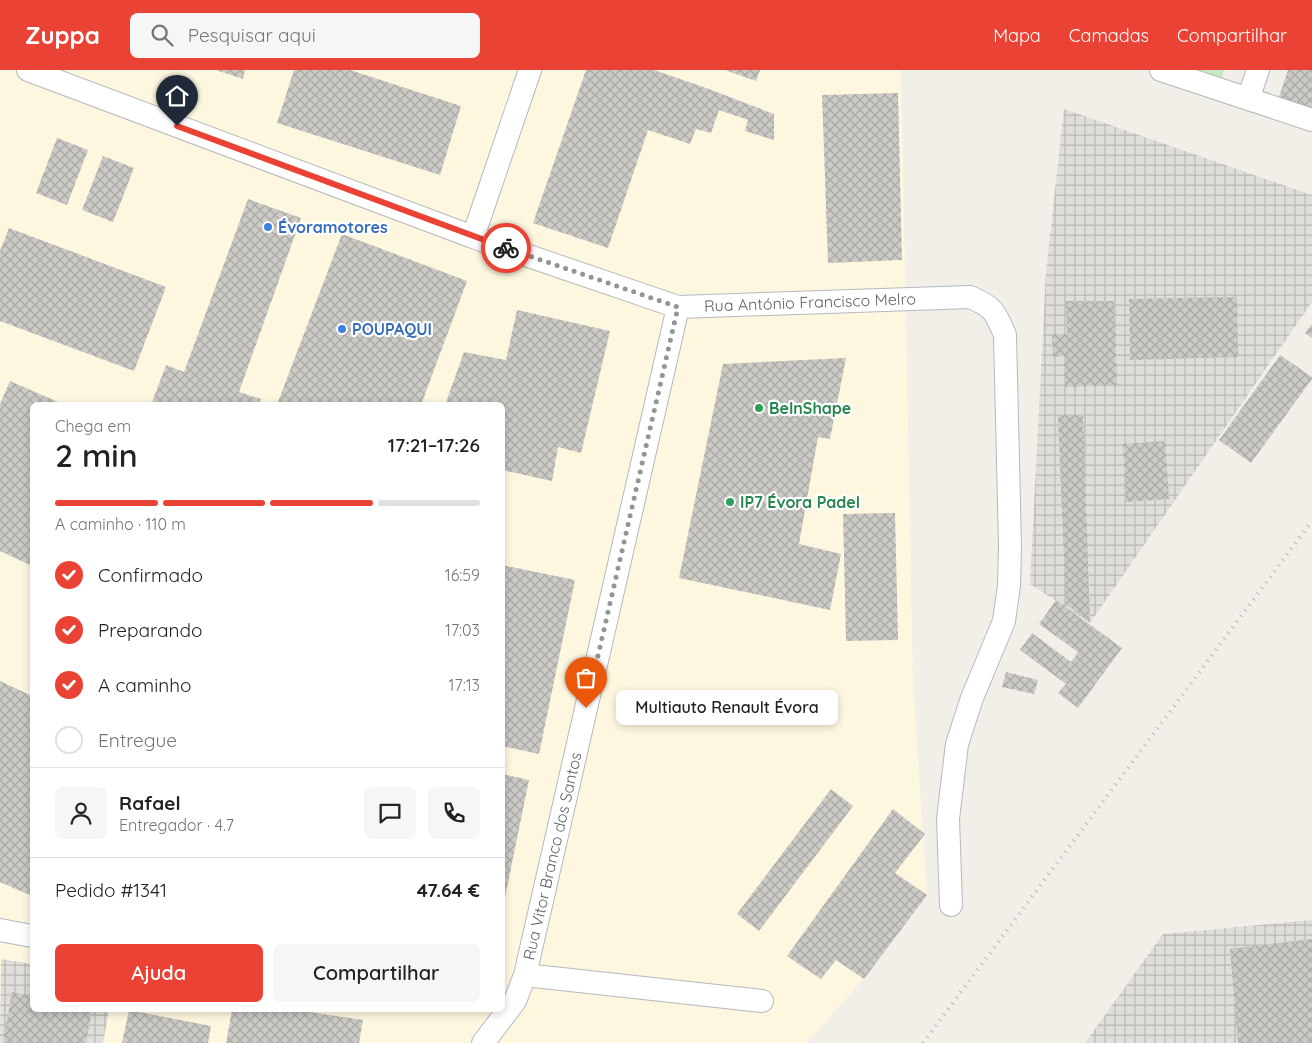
<!DOCTYPE html>
<html lang="pt">
<meta charset="utf-8">
<style>
:root{--surface:#fff;--page:#f6f6f6;--text:#222;--muted:#767676;--line:#e0e0e0;--accent:#ea4335}
body{margin:0;font-family:Quicksand,sans-serif;background:var(--page);color:var(--text);height:100vh;display:flex;flex-direction:column;font-size:19px;white-space:nowrap}
*{box-sizing:border-box;margin:0}
p{font-size:16px;color:var(--muted)}
.icon{flex:none;width:28px;height:28px;fill:none;stroke:currentColor;stroke-width:2;stroke-linecap:round;stroke-linejoin:round}
.map{position:relative;flex:1;overflow:hidden}
.side{position:absolute;left:30px;top:332px;width:475px;height:610px;display:flex;flex-direction:column;background:var(--surface);border-radius:8px;box-shadow:0 2px 8px #0003}
.side>*{flex:none}
.pin{position:absolute;display:grid;place-items:center;width:42px;height:42px;color:#fff;margin:-51px -21px;border-radius:50% 50% 50% 0;rotate:-45deg;box-shadow:0 0 5px #0007}
.pin .icon{rotate:45deg}
.courier{position:absolute;display:grid;place-items:center;width:50px;height:50px;margin:-25px;border:4px solid #ea4335;border-radius:50%;background:#fff;color:#222;box-shadow:0 1px 6px #0007}
.bubble{position:absolute;height:35px;border-radius:8px;background:var(--surface);box-shadow:0 2px 8px #0003;font-size:16px;font-weight:600;line-height:35px;text-align:center}
.headline em{font-style:normal;font-weight:600}
.headline div{display:flex;flex-direction:column-reverse}
.headline{display:flex;align-items:center;justify-content:space-between;height:85px;padding:0 25px}
h1{font-size:32px;font-weight:600;line-height:38px}
.bar{display:grid;grid-template-columns:repeat(4,1fr);gap:8px 5px;align-content:center;height:60px;padding:0 25px}
.bar i{height:6px;border-radius:4px;background:var(--line)}
.bar .selected{background:var(--accent)}
.bar p{grid-column:span 4}
.line{display:flex;align-items:center;gap:12px;padding:0 25px;border-top:1px solid var(--line)}
.line div{flex:1}
.round{display:grid;place-items:center;flex:none;width:52px;height:52px;border-radius:8px;background:var(--page)}
ol{padding:0 25px;list-style:none}
li{display:flex;align-items:center;gap:15px;height:55px}
li p{margin-inline-start:auto}
li .icon{padding:5px;border-radius:50%;background:var(--accent);color:#fff;stroke-width:4}
li:last-child{color:var(--muted)}
li i{width:28px;height:28px;border:2px solid var(--line);border-radius:50%}
.cta{display:flex;gap:10px;margin-top:auto;padding:10px 25px}
.cta a{flex:1;height:58px;border-radius:8px;background:var(--accent);color:#fff;font-size:20px;font-weight:600;line-height:58px;text-align:center}
.cta a+a{background:var(--page);color:var(--text)}
header{display:flex;align-items:center;gap:30px;box-sizing:border-box;height:70px;padding:0 25px;background:var(--accent);color:#fff}
header strong{font-size:24px}
nav{display:flex;gap:28px;margin-inline-start:auto;font-size:18px}
.search{width:350px;height:45px;background:var(--page);display:flex;align-items:center;gap:12px;box-sizing:border-box;padding:0 18px;border-radius:8px;color:var(--muted);font-size:19px}
.map>svg:first-child{display:block}
.commercial{fill:#fef7e0;fill-rule:evenodd}
.industrial{fill:url(#industrial-grid)}
.garden{fill:#c5e8c5}
.building{fill:url(#building-cross-hatch)}
.lines{fill:none;stroke-linecap:round;stroke-linejoin:round}
.street-casing{stroke:#b5b8bc;stroke-width:24}
.street{stroke:#fff;stroke-width:22}
.rail{stroke:#b6b7b8;stroke-width:4;stroke-dasharray:1 6;stroke-linecap:butt}
.done{stroke:#929495;stroke-width:5;stroke-dasharray:0 9}
.route{stroke:#ea4335;stroke-width:6}
.shop-dot{fill:#3f7fe0;stroke:#fff;stroke-width:2}
.leisure-dot{fill:#2e9e5b;stroke:#fff;stroke-width:2}
.labels{text-anchor:middle;stroke-width:4.5;stroke-linejoin:round;paint-order:stroke}
.shop-label{font-size:16px;font-weight:bold;fill:#366cbe;stroke:#fff;text-anchor:start}
.street-label{font-size:16px;fill:#5f6368;stroke:#fff}
.leisure-label{font-size:16px;font-weight:bold;fill:#27864d;stroke:#fff;text-anchor:start}
</style>
<header>
<strong>Zuppa</strong>
<div class="search"><svg class="icon" aria-label="search" viewBox="0 0 24 24"><circle cx="10" cy="10" r="6"/><path d="M15 15l6 6"/></svg>Pesquisar aqui</div>
<nav><a>Mapa</a><a>Camadas</a><a>Compartilhar</a></nav>
</header>
<div class="map">
<svg width="1312" height="973" viewBox="0 0 1312 973">
<defs>
<pattern id="industrial-grid" width="8" height="8" patternUnits="userSpaceOnUse" patternTransform="scale(1.25)"><rect width="8" height="8" fill="#e0deda"/><path d="M0 4h8M4 0v8" fill="none" stroke="#b9b8b5"/></pattern>
<pattern id="building-cross-hatch" width="8" height="8" patternUnits="userSpaceOnUse" patternTransform="scale(1.25)"><rect width="8" height="8" fill="#cccac5"/><path d="M0 0l8 8M0 8l8-8" fill="none" stroke="#a9a8a4"/></pattern>
</defs>
<rect width="100%" height="100%" fill="#f1efe8"/>
<!-- commercial -->
<path class="commercial" d="M0 0H901L913 612 927 825 864 908 807 973H0ZM32 335H502V940H32Z"/>
<!-- industrial -->
<path class="industrial" d="M1064 39 1312 125V232L1090 553 1030 514 1046 202Z
M1312 850V973H1085L1163 864Z
M1 889 32 894V940H109L103 973H0Z"/>
<!-- garden -->
<path class="garden" d="M1191 0H1224L1221 10Z"/>
<!-- building -->
<path class="building" d="M216 0H245L243 9Z
M294 0H350L461 36 440 105 277 53Z
M586 0H654L709 19 774 44V70L745 61 748 50 719 40 711 63 696 59 690 74 648 60 608 178 533 153Z
M725 0H760L756 11Z
M1288 0H1312V41L1278 30Z
M898 23 902 190 828 193 822 25Z
M57 68 88 80 67 135 36 123Z
M103 86 134 98 113 152 82 140Z
M248 129 301 148 239 322 261 329 258 335H151L166 295 184 302Z
M9 158 166 217 134 301 0 251V181Z
M342 164 467 211 421 335H287L278 332Z
M1237 227 1238 287 1130 290 1129 229Z
M1066 231H1114L1117 315 1065 317 1064 286 1053 287 1052 264H1067Z
M517 240 610 261 581 383 558 377 552 411 502 400V335H445L464 282 506 290Z
M1312 254V268L1305 263Z
M1280 285 1312 307V309L1251 393 1219 370Z
M846 288 830 369 818 367 799 474 841 484 830 540 679 508 723 294Z
M10 311 65 335H32V496L0 481V334Z
M1083 345 1090 553 1066 534 1058 346Z
M1165 371 1169 429 1126 432 1123 374Z
M895 443 898 570 846 571 843 444Z
M502 495 575 510 539 684 502 676Z
M1056 530 1122 578 1078 638 1058 623 1066 614 1020 580 1032 563 1071 592 1078 582 1039 554Z
M1006 602 1038 610 1034 624 1002 617Z
M0 611 32 626V826L0 812Z
M502 704 529 710 503 837H502Z
M831 719 853 736 759 861 737 844Z
M893 739 925 764 895 803 927 825 864 909 836 890 821 909 787 886Z
M1312 869V973H1238L1230 879Z
M12 922 32 926V940H92L86 973H3Z
M129 940 211 956 208 973H122Z
M232 940H296L363 950 359 973H226Z"/>
<g class="lines">
<!-- street casing -->
<g class="street-casing">
<path id="street" d="M28 0 473 167 678 237 970 227C994 237 995 242 1005 265L1010 476 1009 515 1004 551 972 628 957 674 948 749 951 835
M1161 0 1312 50
M1248 29 1258 0
M473 167 530 0
M0 860 32 866
M525 905 762 931
M483 973 515 931 525 905 678 237"/>
</g>
<!-- street -->
<use href="#street" class="street"/>
<!-- rail -->
<path class="rail" d="M923 973 1312 451"/>
</g>
<g class="lines">
<!-- done -->
<path class="done" d="M506 178 678 237 586 638"/>
<!-- route -->
<path class="route" d="M177 56 506 178"/>
</g>
<!-- markers -->
<g class="shop-dot">
<circle cx="268" cy="157" r="5"/>
<circle cx="342" cy="259" r="5"/>
</g>
<g class="leisure-dot">
<circle cx="759" cy="338" r="5"/>
<circle cx="730" cy="432" r="5"/>
</g>
<g class="labels">
<!-- shop labels -->
<g class="shop-label">
<text x="278" y="163">Évoramotores</text>
<text x="352" y="265">POUPAQUI</text>
</g>
<!-- street labels -->
<g class="street-label">
<text transform="translate(810 232) rotate(-2)" y="6">Rua António Francisco Melro</text>
<text transform="translate(552 786) rotate(-77)" y="6">Rua Vitor Branco dos Santos</text>
</g>
<!-- leisure labels -->
<g class="leisure-label">
<text x="769" y="344">BeInShape</text>
<text x="740" y="438">IP7 Évora Padel</text>
</g>
</g>
</svg>
<div class="pin" style="left:586px;top:638px;background:#ea580c"><svg class="icon" aria-label="bag" viewBox="0 0 24 24"><path d="M5 8h14l-1 12H6zM9 8a3 3 0 0 1 6 0"/></svg></div>
<div class="pin" style="left:177px;top:56px;background:#1f2937"><svg class="icon" aria-label="home" viewBox="0 0 24 24"><path d="M3 11l9-7 9 7M6 9v11h12V9"/></svg></div>
<div class="courier" style="left:506px;top:178px"><svg class="icon" aria-label="bike" viewBox="0 0 24 24"><circle cx="6" cy="16" r="4"/><circle cx="18" cy="16" r="4"/><path d="M6 16l4-8h5l3 8M10 8l3 8H6M13 5h3"/></svg></div>
<div class="bubble" style="left:616px;top:620px;width:222px">Multiauto Renault Évora</div>
<section class="side">
<div class="headline"><div><h1>2 min</h1><p>Chega em</p></div><em>17:21–17:26</em></div>
<div class="bar"><i class="selected"></i><i class="selected"></i><i class="selected"></i><i></i><p>A caminho · 110 m</p></div>
<ol>
<li><svg class="icon" aria-label="check" viewBox="0 0 24 24"><path d="M5 12l5 5 9-10"/></svg>Confirmado<p>16:59</p></li>
<li><svg class="icon" aria-label="check" viewBox="0 0 24 24"><path d="M5 12l5 5 9-10"/></svg>Preparando<p>17:03</p></li>
<li><svg class="icon" aria-label="check" viewBox="0 0 24 24"><path d="M5 12l5 5 9-10"/></svg>A caminho<p>17:13</p></li>
<li><i></i>Entregue</li>
</ol>
<div class="line" style="height:90px"><a class="round"><svg class="icon" aria-label="person" viewBox="0 0 24 24"><circle cx="12" cy="8" r="4"/><path d="M4 21q1-7 8-7t8 7"/></svg></a><div><b>Rafael</b><p>Entregador · 4.7</p></div><a class="round"><svg class="icon" aria-label="chat" viewBox="0 0 24 24"><path d="M4 5h16v11H9l-5 4z"/></svg></a><a class="round"><svg class="icon" aria-label="phone" viewBox="0 0 24 24"><path d="M5 4h4l2 5-3 2q2 4 5 5l2-3 5 2v4C11 20 4 13 5 4z"/></svg></a></div>
<div class="line" style="height:65px"><div>Pedido #1341</div><b>47.64 €</b></div>
<div class="cta"><a>Ajuda</a><a>Compartilhar</a></div>
</section>
</div>
